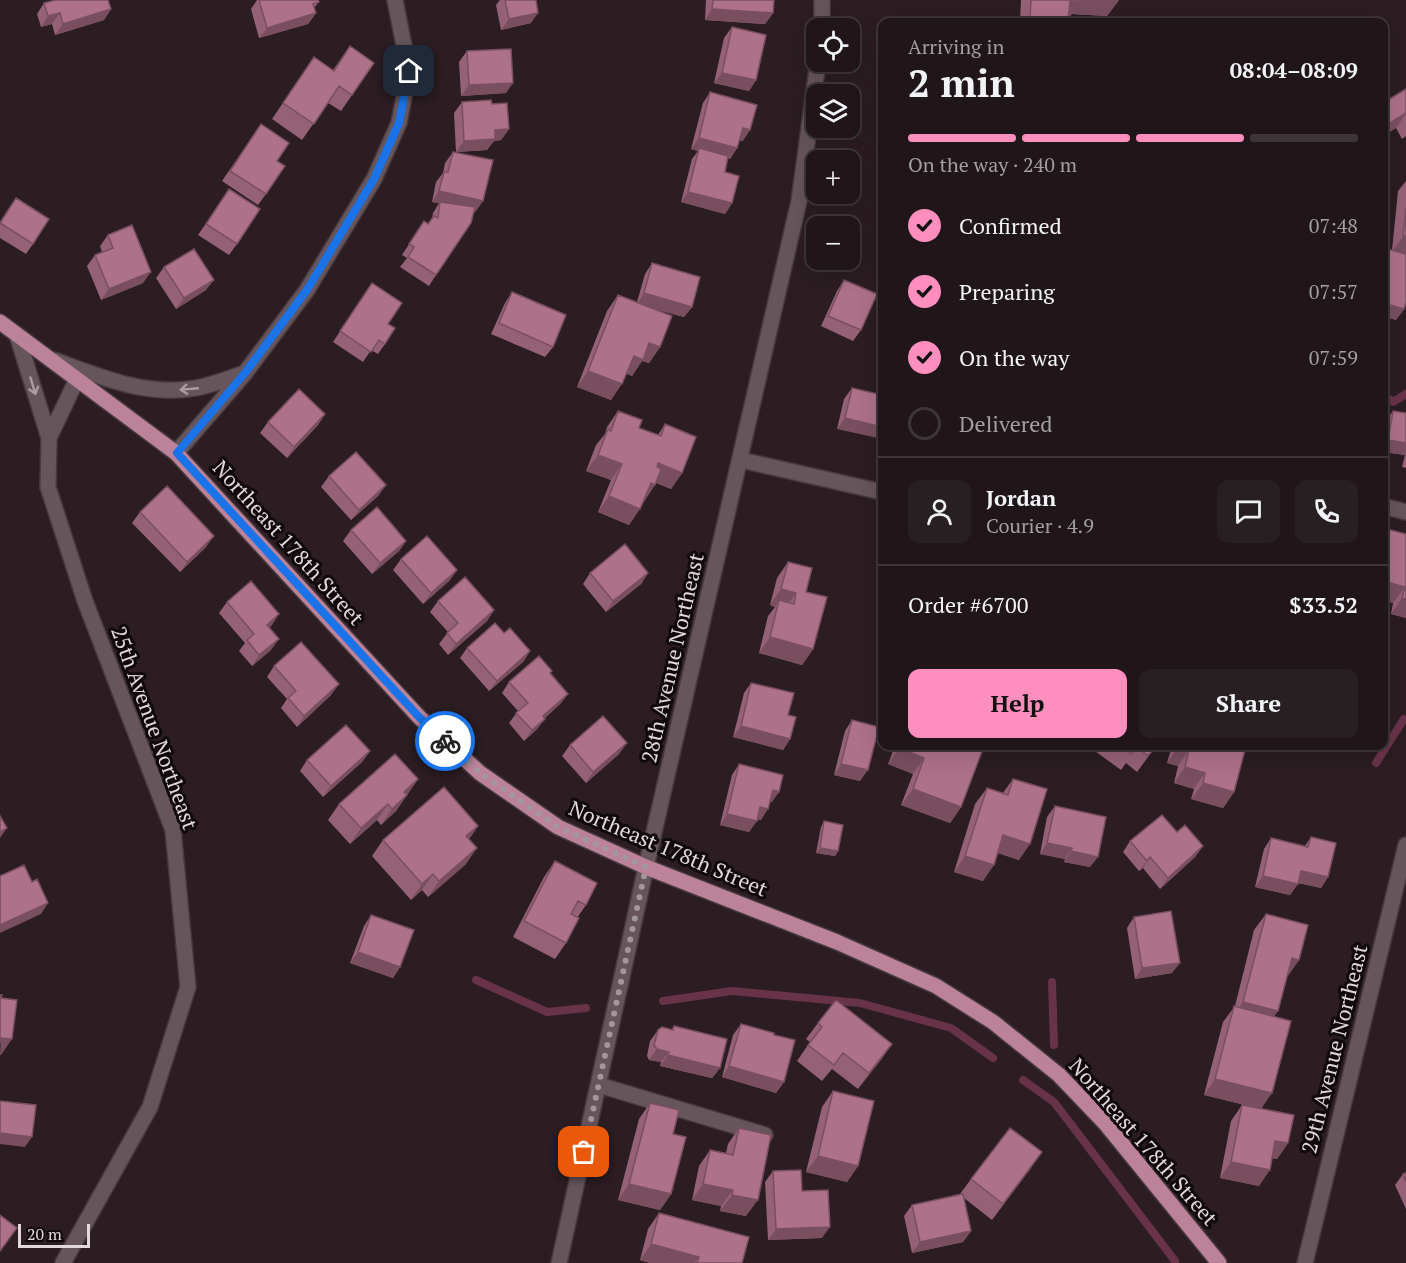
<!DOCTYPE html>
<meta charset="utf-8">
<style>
:root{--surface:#20161a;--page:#281f23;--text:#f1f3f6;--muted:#a29fa2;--line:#3d3539;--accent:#fe8ebd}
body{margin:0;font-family:"PT Serif",serif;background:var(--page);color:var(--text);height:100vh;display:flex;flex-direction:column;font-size:22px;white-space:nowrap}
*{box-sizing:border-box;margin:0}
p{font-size:20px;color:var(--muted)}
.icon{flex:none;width:33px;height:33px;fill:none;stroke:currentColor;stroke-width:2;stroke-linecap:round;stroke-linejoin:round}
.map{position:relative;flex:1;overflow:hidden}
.panel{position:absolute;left:878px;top:18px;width:510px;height:732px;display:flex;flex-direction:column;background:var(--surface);border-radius:12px;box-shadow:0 6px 24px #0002,0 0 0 2px var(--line)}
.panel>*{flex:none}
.tools{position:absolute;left:806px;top:18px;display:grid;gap:12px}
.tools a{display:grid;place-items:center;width:54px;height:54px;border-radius:12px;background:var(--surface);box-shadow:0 6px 24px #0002,0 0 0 2px var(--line);font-size:30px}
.scale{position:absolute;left:18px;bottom:15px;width:72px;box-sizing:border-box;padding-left:6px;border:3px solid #e2d8db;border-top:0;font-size:16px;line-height:21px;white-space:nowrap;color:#e2d8db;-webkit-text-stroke:4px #0f090b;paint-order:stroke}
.pin{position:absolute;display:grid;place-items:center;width:51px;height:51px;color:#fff;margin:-26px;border-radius:12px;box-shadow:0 3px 9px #0006}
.courier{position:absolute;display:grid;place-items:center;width:60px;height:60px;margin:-30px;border:4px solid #1a73e8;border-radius:50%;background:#fff;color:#222;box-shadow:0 2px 8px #0007}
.overview em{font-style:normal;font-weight:600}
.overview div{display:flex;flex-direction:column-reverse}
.overview{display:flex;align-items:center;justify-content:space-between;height:102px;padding:0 30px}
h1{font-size:39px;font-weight:600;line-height:45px}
.bar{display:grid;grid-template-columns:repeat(4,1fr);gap:9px 6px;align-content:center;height:72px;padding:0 30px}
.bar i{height:8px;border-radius:4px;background:var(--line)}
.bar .current{background:var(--accent)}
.bar p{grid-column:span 4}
.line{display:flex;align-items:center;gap:15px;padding:0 30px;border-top:2px solid var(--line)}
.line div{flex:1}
.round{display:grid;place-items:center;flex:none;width:63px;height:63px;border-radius:12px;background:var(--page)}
ol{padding:0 30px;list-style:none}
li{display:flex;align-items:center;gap:18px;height:66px}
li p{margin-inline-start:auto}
li .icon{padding:6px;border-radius:50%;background:var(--accent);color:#111;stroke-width:4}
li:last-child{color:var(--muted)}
li i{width:33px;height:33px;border:3px solid var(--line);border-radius:50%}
.action{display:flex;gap:12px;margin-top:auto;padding:12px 30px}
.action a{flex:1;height:69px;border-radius:12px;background:var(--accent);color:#111;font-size:24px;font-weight:600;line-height:69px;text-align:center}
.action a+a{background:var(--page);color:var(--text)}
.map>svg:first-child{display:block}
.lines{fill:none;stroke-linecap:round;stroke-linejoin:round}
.stream{stroke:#683249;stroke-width:8}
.minor-casing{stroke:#45393e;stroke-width:18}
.major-casing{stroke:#45393e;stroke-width:18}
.minor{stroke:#66555b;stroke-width:15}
.major{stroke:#bc8299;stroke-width:15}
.wall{fill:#956176}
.shaded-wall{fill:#794f60}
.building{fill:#ad7189;stroke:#794f60;stroke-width:1.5}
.oneway{stroke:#aa9da1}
.done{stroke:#a2979a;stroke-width:6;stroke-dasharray:0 10.8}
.route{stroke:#1a73e8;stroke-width:8}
.labels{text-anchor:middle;stroke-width:6;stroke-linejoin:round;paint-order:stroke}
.street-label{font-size:21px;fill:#e2d8db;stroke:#0f090b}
</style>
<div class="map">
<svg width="1406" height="1263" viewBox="0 0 1406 1263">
<rect width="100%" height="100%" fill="#2b1d22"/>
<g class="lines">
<!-- stream -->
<path class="stream" d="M1383 394 1393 402 1406 394
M1376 763 1404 719
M476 980 547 1012 586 1008
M1052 982 1054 1045
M663 1001 732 991 860 1003 951 1028 993 1058
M1023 1080 1054 1102 1175 1261"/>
<!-- minor casing -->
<g class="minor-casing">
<path id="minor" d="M822 28V0
M17 335 49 438
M54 360C101 377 146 397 196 388 213 385 229 378 245 373
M176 453 245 373 307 290 374 179 399 123 409 71 395 0
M741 460 882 492
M1383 506 1406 512
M599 1085 765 1135
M63 1263 150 1107 188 987 173 830 85 601 48 487 49 438 77 379
M559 1263 646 867 799 201 818 62
M1305 1263 1406 845"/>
</g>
<!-- major casing -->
<g class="major-casing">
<path id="major" d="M0 322 176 453 419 717 480 773 558 827 646 867 837 942 936 986 993 1022 1059 1075 1105 1123 1219 1263"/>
</g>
<!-- minor -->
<use href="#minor" class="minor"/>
<!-- major -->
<use href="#major" class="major"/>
</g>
<!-- wall -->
<path class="wall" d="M257 0H318L319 2 314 8 316 13 308 24 259 38 251 9Z
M500 0H536L531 23 501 30 496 5Z
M706 0H774L773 13 765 24 705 20Z
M1021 0H1119L1107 16 1072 14 1068 18 1067 22H1020Z
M44 3 111 9 104 20 55 35 52 24 41 27 37 14Z
M732 27 756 80 749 91 714 83 724 38Z
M350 46 374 63 341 111 328 103 302 140 272 119 314 57 333 70Z
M467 51 506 93 461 96 459 62Z
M1406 89V136L1402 139 1396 128 1383 136V103Z
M710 92 743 141 739 140 737 148 730 159 728 158 725 172 732 203 725 214 681 202 692 159 698 151 691 149 703 103Z
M462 102 492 104 509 129 501 140 494 141 487 150 456 152 454 113Z
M261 124 277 161 266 194 258 205 222 181Z
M453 152 483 201 475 212H474L436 275 429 286 400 267 407 258 402 255 424 221 428 224 432 218 433 213 439 203 432 202 436 182 443 173 445 163Z
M1406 181V253H1400L1404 309 1396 320 1383 316V250L1384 248 1392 250 1398 191Z
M16 198 33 244 26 254 0 238V222Z
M222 200 237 244 229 255 198 235Z
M108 235 143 283 101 300 87 266 95 255 102 252 100 246Z
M652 263 692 307 684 317 651 308 660 347 649 363 642 361 632 376 626 373 611 400 577 387 607 311 618 295 637 302 645 274Z
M164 267 206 290 176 309 156 278Z
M844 280 861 330 853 341 821 326 837 291Z
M372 283 388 324 385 344 378 354 371 350 363 362 333 342Z
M512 292 553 347 545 357 491 334 505 303Z
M852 388 882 395 837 429 844 399Z
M618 411 639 428 658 435 665 424 682 473 671 489 656 483 629 525 598 512 611 480 586 471 596 445 605 434 607 427Z
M1393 411 1406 413V468L1402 467 1405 455 1383 452V435L1385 422Z
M325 414 318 425 287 458 260 433 268 422Z
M329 476 386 485 378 496 351 520 321 487Z
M140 512 206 547 180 572 132 523Z
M1383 528 1406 534V618L1391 614 1393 603 1383 600Z
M351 530 406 541 399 551 372 574 343 541Z
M401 559 457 570 449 581 423 604 393 570Z
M788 562 813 649 802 665 759 653 768 616 775 607 770 605 777 578Z
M590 573H648L641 584 606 612 583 584Z
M438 601 494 610 487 621 448 655 439 644 448 632 430 612Z
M227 602 272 625 269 627 271 650 252 666 239 651 245 643 219 613Z
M504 633 530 651 523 662 489 691 460 658 467 648Z
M274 666 331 695 297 727 281 708 287 699 267 677Z
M550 673 568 694 560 704 545 718 537 729 524 741 509 723 518 711 502 693 509 682Z
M751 683 788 715 790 739 783 750 733 737 744 693Z
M852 720 860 781 834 775 845 731Z
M570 745 619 754 586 783 562 756Z
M895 746H984L961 807 950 823 901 805 913 774 888 764Z
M1088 746H1156L1137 772 1126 763 1121 770Z
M1172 746H1246L1234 792 1223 808 1191 799 1194 789 1174 783 1178 766 1167 763Z
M370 751 362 762 323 797 300 771 307 760Z
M739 764 772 802H770L761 820 757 819 749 832 720 825 732 775Z
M418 779 396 811 381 825 377 820 350 844 328 820 339 804Z
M1013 779 1019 860 998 853 983 881 954 872 975 804 987 788 1003 793Z
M1055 806 1090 867 1064 862 1065 859 1040 854 1047 817Z
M824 821 838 851 835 856 816 853 821 827Z
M478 826 469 839 466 864 428 897 422 890 411 900 372 856 383 840Z
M1177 832 1203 846 1195 857 1160 889 1143 868 1139 871 1123 852 1130 841Z
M1311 837 1328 877 1321 888 1298 883 1290 895 1255 887 1264 849 1271 838 1305 846Z
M555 861 586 905 577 918 566 943 555 959 513 937 544 877Z
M1266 914 1299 960 1287 976 1274 1016 1262 1109 1288 1143 1277 1159 1272 1158 1259 1186 1220 1178 1231 1121 1242 1105 1249 1106 1204 1095 1223 1022 1235 1006 1254 930Z
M371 915 400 967 393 978 350 963 364 926Z
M1134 917 1172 973 1135 979 1127 928Z
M818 1023 892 1044 858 1089 832 1069 822 1081 797 1061 810 1042 806 1039Z
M741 1024 774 1035 784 1082 776 1093 722 1077 733 1035Z
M674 1026 720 1068 712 1078 660 1066 661 1062 649 1060 647 1056 650 1041 658 1030 672 1029Z
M833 1091 858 1166 847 1182 806 1172 822 1107Z
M650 1103 671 1194 660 1210 618 1200 639 1119Z
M739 1128 746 1216 720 1211 721 1206 692 1200 699 1166 710 1150 726 1153 728 1144Z
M1031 1168 992 1220 964 1198 971 1231 963 1242 912 1253 904 1216 912 1205 960 1194 971 1179Z
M773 1171 802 1191 822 1238 768 1240 765 1182Z
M1406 1173V1209L1395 1185 1403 1174Z
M659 1213 742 1263H650L640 1260 648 1229Z"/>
<!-- shaded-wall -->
<path class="shaded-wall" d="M1079 0H1119L1107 16 1072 14 1069 18 1058 17 1070 1Z
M111 9 104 20 55 35 63 24Z
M712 9 773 13 765 24 705 20Z
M60 13 52 24 41 27 48 16Z
M316 13 308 24 259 38 267 28Z
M538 13 531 23 501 30 509 19Z
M1030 18 1068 21 1067 22H1027Z
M722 73 756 80 749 91 714 83Z
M513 83 506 93 461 96 469 85Z
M1406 113 1396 128 1383 136V130L1387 125Z
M743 128 750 130 743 141 735 139Z
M509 129 501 140 494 141 487 150 456 152 464 141 495 130Z
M699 138 737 148 730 159 699 151V148L698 151 691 149Z
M439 191 483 201 475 212 440 204V202L439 203 432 202Z
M688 192 732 203 725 214 681 202Z
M1403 236H1406V253L1392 252Z
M151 272 143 283 101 300 109 289Z
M214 280 206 290 176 309 184 298Z
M644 293 692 307 684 317 637 304Z
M1383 303 1404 309 1396 320 1383 316Z
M649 343 660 347 649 363 642 361 632 376 622 372 634 356Z
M588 371 622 384 611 400 577 387Z
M325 414 318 425 287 458 294 447Z
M845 418 882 427V439L837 429Z
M1388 440 1406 443V453L1405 455 1383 452V447Z
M598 455 622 464 611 480 586 471Z
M658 463 682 473 671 489 647 479Z
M651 483 655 485 644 501Z
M386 485 378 496 351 520 359 510Z
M609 496 640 509 629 525 598 512Z
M214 536 206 547 180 572 187 562Z
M406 541 399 551 372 574 380 563Z
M457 570 449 581 423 604 431 593Z
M648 573 641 584 606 612 613 601Z
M1383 581 1405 587 1393 603 1383 600Z
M781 589 796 593 785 609 779 600 775 607 770 605Z
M1402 598 1406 599V618L1391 614Z
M494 610 487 621 448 655 456 644Z
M279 614 272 625 260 636 267 625Z
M770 637 813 649 802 665 759 653Z
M279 639 271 650 252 666 259 655Z
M530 651 523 662 489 691 497 681Z
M339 684 331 695 297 727 304 716Z
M568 694 560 704 535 727 543 716Z
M545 719 537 729 524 741 532 730Z
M741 726 790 739 783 750 733 737Z
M627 743 619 754 586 783 593 772Z
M1178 747 1189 750 1178 766 1167 763Z
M899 748 924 758 913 774 888 764Z
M370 751 362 762 323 797 331 786Z
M841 764 868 770 860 781 834 775Z
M1185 767 1205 773 1194 789 1174 783Z
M418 779 407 795 404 792Z
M1203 783 1234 792 1223 808 1191 799Z
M913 789 961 807 950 823 901 805Z
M773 790 779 792 772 802 765 801Z
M407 795 396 811 381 825 392 809Z
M388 804 377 820 350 844 361 828Z
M760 807 768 809 761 820 753 818Z
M727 814 757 821 749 832 720 825Z
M478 826 467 842 466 836Z
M7 828 0 838V832Z
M1003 835 1030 844 1019 860 992 851Z
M1047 843 1072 848 1065 859 1040 854Z
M1203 846 1195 857 1160 889 1168 878Z
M477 848 466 864 428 897 439 881Z
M820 848 838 851 835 856 816 853Z
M1071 851 1098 857 1090 867 1064 862Z
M965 856 994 865 983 881 954 872Z
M1150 857 1143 868 1139 871 1147 861Z
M1301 871 1328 877 1321 888 1293 882Z
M433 874 422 890 411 900 422 884Z
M1263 876 1298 884 1290 895 1255 887Z
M48 903 41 914 0 933V925Z
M358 952 400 967 393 978 350 963Z
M1292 958 1299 960 1288 976 1281 974Z
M1180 963 1172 973 1135 979 1142 968Z
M1243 1002 1278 1011 1267 1027 1232 1018Z
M1 1038 12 1039 1 1055H0Z
M892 1044 881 1060 858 1089 869 1073Z
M657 1049 669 1052 661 1062 649 1060Z
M668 1055 720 1068 712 1078 660 1066Z
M729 1066 784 1082 776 1093 722 1077Z
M1215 1079 1272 1093 1261 1109 1204 1095Z
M0 1133 32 1137 25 1147 0 1144Z
M1275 1141 1288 1143 1277 1159 1264 1157Z
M1042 1152 1031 1168 992 1220 1003 1204Z
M818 1156 858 1166 847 1182 806 1172Z
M1231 1162 1270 1170 1259 1186 1220 1178Z
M629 1184 671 1194 660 1210 618 1200Z
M703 1184 733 1190 721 1206 692 1200Z
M732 1195 758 1200 746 1216 720 1211Z
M830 1227 822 1238 768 1240 776 1229Z
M971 1231 963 1242 912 1253 920 1242Z
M651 1244 699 1257 695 1263H650L640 1260Z"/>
<!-- building -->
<path class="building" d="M56 0H108L111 9 63 24 60 13 48 16 44 3Z
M259 0H318L319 2 313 4 316 13 267 28Z
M505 0H536L538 13 509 19Z
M713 0H774L773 13 712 9Z
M1031 0H1080V2L1070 1 1068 21 1030 18Z
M732 27 766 35 756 80 722 73Z
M350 46 374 63 352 95 339 86 314 124 283 103 314 57 334 71Z
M511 49 513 83 469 85 467 51Z
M1406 89V113L1387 125 1383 118V103Z
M710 92 757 105 750 130 743 128 737 148 699 138Z
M491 100 492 104 507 103 509 129 495 130V139L464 141 462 102Z
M261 124 289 143 277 161 285 166 266 194 230 171Z
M699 148 728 156 725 172 739 176 732 203 688 192Z
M453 152 493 160 483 201 439 191 444 172H448Z
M229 189 260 209 237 244 206 224Z
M16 198 49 219 33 244 0 223Z
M440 202 475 207 471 223 436 275 408 257 414 247 409 244 424 221 428 224 434 216 438 218Z
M1406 208V236H1403Z
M132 225 151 272 109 289 95 255 113 248 108 235Z
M1384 248 1406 254V302L1404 309 1383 303V253Z
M194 249 214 280 184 298 164 267Z
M652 263 700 277 692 307 644 293Z
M844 280 877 294 861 330 828 316Z
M372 283 402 303 388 324 395 328 385 344 379 340 371 352 340 331Z
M512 292 566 315 553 347 499 323Z
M618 295 672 316 660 347 649 343 643 360 634 356 622 384 588 371Z
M852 388 882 395V427L845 418Z
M299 389 325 414 294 447 268 422Z
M618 411 642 420 639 428 661 436 665 424 696 437 682 473 658 463 657 467 661 469 655 485 651 483 640 509 609 496 622 464 598 455 608 429 611 431Z
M1393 411 1406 413V443L1388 440Z
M356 452 386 485 359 510 329 476Z
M167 486 214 536 187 562 140 512Z
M377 507 406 541 380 563 351 530Z
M1383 528 1406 534V599L1402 598 1405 587 1383 581Z
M427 536 457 570 431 593 401 559Z
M625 544 648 573 613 601 590 573Z
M788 562 812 568 806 592 827 597 813 649 770 637 779 600 794 604 796 593 781 589Z
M465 577 494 610 456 644 447 633 458 623 438 601Z
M251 581 279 614 267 625 279 639 259 655 247 640 254 634 227 602Z
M495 623 504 633 510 628 530 651 497 681 467 648Z
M301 642 339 684 304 716 288 698 296 691 274 666Z
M539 656 552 671 550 673 568 694 543 716 545 719 532 730 516 713 528 703 509 682Z
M751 683 794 693 788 715 796 717 790 739 741 726Z
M603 716 627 743 593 772 570 745Z
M852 720 879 727 868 770 841 764Z
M346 725 370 751 331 786 307 760Z
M900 746H984L961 807 913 789 924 758 899 748Z
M1121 746H1156L1148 756 1137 747 1132 754Z
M1179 746H1246L1234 792 1203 783 1205 773 1185 767 1189 750 1178 747Z
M395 754 418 779 404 792 407 795 392 809 388 804 361 828 339 804Z
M739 764 783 775 779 792 773 790 768 809 760 807 757 821 727 814Z
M1013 779 1047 789 1030 844 1003 835 994 865 965 856 987 788 1008 795Z
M444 787 478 826 466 836 477 848 439 881 433 874 422 884 383 840Z
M1055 806 1106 817 1098 857 1071 851 1072 848 1047 843Z
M1162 815 1177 832 1185 825 1203 846 1168 878 1150 857 1147 861 1130 841Z
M0 816 7 828 0 832Z
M824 821 843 825 838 851 820 848Z
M1311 837 1336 843 1328 877 1301 871 1298 884 1263 876 1271 838 1308 847Z
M555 861 597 883 586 905 578 901 571 914 579 918 566 943 524 921Z
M24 865 32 882 37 879 48 903 0 925V876Z
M1171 911 1180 963 1142 968 1134 917Z
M1266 914 1308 925 1299 960 1292 958 1278 1011 1243 1002Z
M371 915 414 930 400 967 358 952Z
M0 995H2L1 998 17 1000 12 1039 1 1038 0 1043Z
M836 1000 892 1044 869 1073 843 1053 834 1065 808 1045 822 1027 818 1023Z
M1234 1006 1291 1021 1272 1093 1215 1079Z
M741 1024 774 1033V1035L795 1040 784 1082 729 1066Z
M674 1026 727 1039 720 1068 668 1055 669 1052 657 1049 654 1045 658 1030 662 1027 673 1030Z
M833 1091 874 1101 858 1166 818 1156Z
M0 1101 36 1105 32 1137 0 1133Z
M650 1103 679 1110 673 1134 686 1137 671 1194 629 1184Z
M1242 1105 1294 1115 1288 1143 1275 1141 1270 1170 1231 1162Z
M739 1128 771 1135 758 1200 732 1195 733 1190 703 1184 710 1150 733 1155Z
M1010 1128 1042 1152 1003 1204 971 1179Z
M801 1170 802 1191 828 1190 830 1227 776 1229 773 1171Z
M1406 1173V1182L1403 1174Z
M963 1194 971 1231 920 1242 912 1205Z
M659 1213 749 1237 742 1263H697L699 1257 651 1244Z
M0 1215 17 1228 0 1251Z"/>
<!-- one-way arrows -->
<defs><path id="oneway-shaft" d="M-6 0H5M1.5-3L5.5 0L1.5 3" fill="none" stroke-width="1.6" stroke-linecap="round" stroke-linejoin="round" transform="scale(1.5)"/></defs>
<g class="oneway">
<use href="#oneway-shaft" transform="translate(33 386) rotate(73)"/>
<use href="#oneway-shaft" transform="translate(189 389) rotate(175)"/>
</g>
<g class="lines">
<!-- done -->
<path class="done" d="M445 741 480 773 558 827 646 867 584 1152"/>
<!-- route -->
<path class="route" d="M409 71 399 123 374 179 307 290 245 373 177 453 419 717 445 741"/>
</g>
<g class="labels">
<!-- street labels -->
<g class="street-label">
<text transform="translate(288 543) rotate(48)" y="7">Northeast 178th Street</text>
<text transform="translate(673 658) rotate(-77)" y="7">28th Avenue Northeast</text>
<text transform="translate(154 728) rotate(70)" y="7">25th Avenue Northeast</text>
<text transform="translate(668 849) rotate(23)" y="7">Northeast 178th Street</text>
<text transform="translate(1335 1049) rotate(-76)" y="7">29th Avenue Northeast</text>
<text transform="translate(1143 1142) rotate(49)" y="7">Northeast 178th Street</text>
</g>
</g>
</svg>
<div class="tools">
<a><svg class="icon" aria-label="locate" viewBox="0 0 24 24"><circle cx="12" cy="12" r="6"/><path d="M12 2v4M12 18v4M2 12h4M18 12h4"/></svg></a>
<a><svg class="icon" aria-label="layers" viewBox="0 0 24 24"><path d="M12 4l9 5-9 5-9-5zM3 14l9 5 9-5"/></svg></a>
<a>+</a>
<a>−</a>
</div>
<div class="scale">20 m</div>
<div class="pin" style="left:584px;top:1152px;background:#ea580c"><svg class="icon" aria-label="bag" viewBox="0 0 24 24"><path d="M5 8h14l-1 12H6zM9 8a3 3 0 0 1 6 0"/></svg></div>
<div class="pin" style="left:409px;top:71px;background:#1f2937"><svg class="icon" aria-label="home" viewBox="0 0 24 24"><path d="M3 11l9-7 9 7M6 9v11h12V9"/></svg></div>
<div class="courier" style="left:445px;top:741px"><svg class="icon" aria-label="bike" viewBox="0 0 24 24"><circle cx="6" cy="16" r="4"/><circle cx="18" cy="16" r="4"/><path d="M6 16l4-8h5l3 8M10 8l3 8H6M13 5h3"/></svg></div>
<section class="panel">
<div class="overview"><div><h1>2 min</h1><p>Arriving in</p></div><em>08:04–08:09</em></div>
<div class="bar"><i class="current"></i><i class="current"></i><i class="current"></i><i></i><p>On the way · 240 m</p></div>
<ol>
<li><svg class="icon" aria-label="check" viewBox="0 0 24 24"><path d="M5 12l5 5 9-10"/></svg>Confirmed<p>07:48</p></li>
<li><svg class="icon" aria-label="check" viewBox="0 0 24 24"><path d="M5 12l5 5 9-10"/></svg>Preparing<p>07:57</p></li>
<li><svg class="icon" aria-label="check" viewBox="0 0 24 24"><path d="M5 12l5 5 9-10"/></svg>On the way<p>07:59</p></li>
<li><i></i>Delivered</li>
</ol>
<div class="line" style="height:108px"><a class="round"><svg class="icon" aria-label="person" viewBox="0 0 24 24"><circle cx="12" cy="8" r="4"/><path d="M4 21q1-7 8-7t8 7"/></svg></a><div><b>Jordan</b><p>Courier · 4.9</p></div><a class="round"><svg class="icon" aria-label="chat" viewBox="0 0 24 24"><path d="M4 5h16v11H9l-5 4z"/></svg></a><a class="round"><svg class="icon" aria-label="phone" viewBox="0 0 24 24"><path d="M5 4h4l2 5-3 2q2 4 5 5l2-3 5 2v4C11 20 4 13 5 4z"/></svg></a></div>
<div class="line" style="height:78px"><div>Order #6700</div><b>$33.52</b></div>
<div class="action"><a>Help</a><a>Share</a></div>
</section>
</div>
